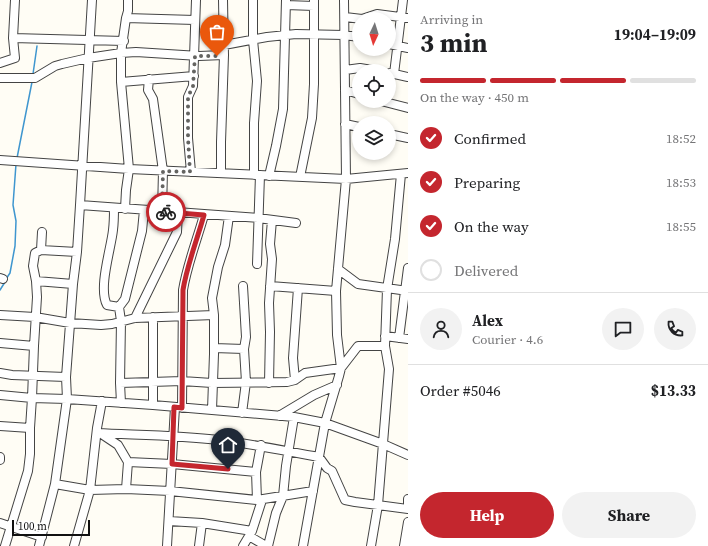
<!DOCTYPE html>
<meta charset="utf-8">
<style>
:root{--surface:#fff;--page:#f2f2f2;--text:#202124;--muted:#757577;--line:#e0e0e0;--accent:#c4262e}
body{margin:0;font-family:"Source Serif 4",serif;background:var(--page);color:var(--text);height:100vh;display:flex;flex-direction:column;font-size:15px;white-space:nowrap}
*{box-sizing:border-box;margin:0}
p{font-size:13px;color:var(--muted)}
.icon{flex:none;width:22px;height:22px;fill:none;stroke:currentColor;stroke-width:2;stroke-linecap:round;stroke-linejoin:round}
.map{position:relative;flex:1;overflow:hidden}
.side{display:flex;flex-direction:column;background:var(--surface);width:300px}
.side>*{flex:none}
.needle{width:26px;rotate:184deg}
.tools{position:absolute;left:352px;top:12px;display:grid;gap:8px}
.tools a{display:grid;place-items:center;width:44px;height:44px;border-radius:50%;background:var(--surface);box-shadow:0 2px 6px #0003;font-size:20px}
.scale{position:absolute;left:12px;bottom:10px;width:78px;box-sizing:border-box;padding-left:4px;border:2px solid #111;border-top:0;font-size:11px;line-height:14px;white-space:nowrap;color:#111;-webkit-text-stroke:3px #fff;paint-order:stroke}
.pin{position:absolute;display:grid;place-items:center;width:34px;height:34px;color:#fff;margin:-41px -17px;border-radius:50% 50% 50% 0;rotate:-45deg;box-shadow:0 0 4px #0007}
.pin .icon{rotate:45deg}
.courier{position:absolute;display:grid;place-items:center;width:40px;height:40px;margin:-20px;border:3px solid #c4262e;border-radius:50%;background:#fff;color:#222;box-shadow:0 1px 5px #0007}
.summary em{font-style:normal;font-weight:700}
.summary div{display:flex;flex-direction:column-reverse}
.summary{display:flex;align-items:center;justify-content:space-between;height:68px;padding:0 12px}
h1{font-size:26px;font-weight:700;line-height:30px}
.bar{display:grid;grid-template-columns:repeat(4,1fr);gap:6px 4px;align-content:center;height:48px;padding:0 12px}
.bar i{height:5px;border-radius:3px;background:var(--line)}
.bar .current{background:var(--accent)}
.bar p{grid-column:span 4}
.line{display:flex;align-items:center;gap:10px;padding:0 12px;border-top:1px solid var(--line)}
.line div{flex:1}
.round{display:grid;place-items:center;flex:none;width:42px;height:42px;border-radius:21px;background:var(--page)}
ol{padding:0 12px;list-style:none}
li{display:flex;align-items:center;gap:12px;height:44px}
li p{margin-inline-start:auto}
li .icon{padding:4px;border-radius:50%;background:var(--accent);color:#fff;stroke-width:4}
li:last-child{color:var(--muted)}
li i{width:22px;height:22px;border:2px solid var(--line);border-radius:50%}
.cta{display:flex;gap:8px;margin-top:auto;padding:8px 12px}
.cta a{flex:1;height:46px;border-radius:24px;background:var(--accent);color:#fff;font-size:16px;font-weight:700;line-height:46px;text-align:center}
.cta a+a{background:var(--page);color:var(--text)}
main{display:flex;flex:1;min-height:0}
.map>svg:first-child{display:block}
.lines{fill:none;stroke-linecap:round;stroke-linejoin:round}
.stream{stroke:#3f96cf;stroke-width:1.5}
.minor-casing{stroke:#444;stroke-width:10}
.minor{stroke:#fff;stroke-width:8}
.done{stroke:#646461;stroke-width:4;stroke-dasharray:0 7.2}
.route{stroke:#c4262e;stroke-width:5}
</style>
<main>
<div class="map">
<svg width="408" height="546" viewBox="0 0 408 546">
<rect width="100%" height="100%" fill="#fffdf5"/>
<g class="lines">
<!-- stream -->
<path class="stream" d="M33 74 37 46
M17 158 32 82
M6 279 10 273 15 246 16 221 13 205 16 164
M0 290 5 282"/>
<!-- minor casing -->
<g class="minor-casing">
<path id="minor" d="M253 0V40L257 81 254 123V175
M286 5 314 6
M345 17 362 19 377 14 408 18
M126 18 195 20
M13 38 124 41
M389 44 408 48
M224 45 267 37 296 34 344 35 359 37
M0 63 15 58 13 38 15 0
M345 70 360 68 378 71
M390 73 408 77
M394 74 403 0
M0 78H35L55 66 62 64 88 58 121 53 136 52 199 56 224 55
M149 79 148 90 153 99 163 171 162 211
M121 82 194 76
M345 90 359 94
M381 101 408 108
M345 124 359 127
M389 134 408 138
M0 160 129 169 346 179 408 173
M191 172 188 138V97L193 86 196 0
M221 173V142L224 55 223 0
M269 176 276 146 283 109 286 0
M300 177 312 118 314 84V0
M80 205 258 218 296 223
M114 208C114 215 114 222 113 230 111 249 98 288 107 305L119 307
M125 209 126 190 129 169 121 82V53L126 18 128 11V0
M41 250 77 252
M257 264 260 175
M338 269 358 284 408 291
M0 278 3 279
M36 281 73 284
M270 286 336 291
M119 307 125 299 142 231 144 210
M119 307 121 321 120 383 121 403
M0 315 35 317 70 323 101 325 112 324 135 318 214 315
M135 318 177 232 178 212
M385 336 408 339
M399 338 408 268
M0 343 34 346
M214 348 244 349
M0 373 12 375 66 377
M295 380 293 358 298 288
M120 383 182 381 212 383 287 382 295 380 305 373 341 368 358 346H385
M269 383 270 332 269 303 272 259 270 244 272 220
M0 395 32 398 67 399 153 405 294 417 325 423 383 444 408 455
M153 405V317
M182 408 183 290C187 265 197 240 204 215
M212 410 214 354V315L212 298 218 267 225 245 229 216
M242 413 246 382 244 349 246 337 243 286
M279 416 314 395 337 385
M0 426 30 428
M97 433C137 435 179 435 219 440 253 444 285 451 319 457L327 468 332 471 345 500 355 502 408 509
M103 435 118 445 128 462 126 489
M0 457V460
M128 462 172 464 256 472
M55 484 90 490 126 489 170 491 257 500 313 491
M408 499V508
M257 500 256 472 261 445
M169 521 202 523 252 531
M0 523 42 537
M249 536 266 546
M5 546 28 471 30 454V428L32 398 34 346 37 297 36 281 33 266 35 253 41 250 42 232
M39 546 55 484 67 399 66 377 73 284 77 252 80 205 92 0
M74 546 90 490 97 428 102 401
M167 546 175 407
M199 546 202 523
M243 546 252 531 262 500
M268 546 276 513 283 496 286 466 294 417
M303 546 325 423 339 376 341 368 337 335 336 291 346 179 344 0
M371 546 378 505 389 369 385 346 387 289 395 239 401 174
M404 546 408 522"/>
</g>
<!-- minor -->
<use href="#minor" class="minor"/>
</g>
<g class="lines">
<!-- done -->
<path class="done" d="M166 212 162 211 163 171 190 172 188 138V97L193 86 195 56H217"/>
<!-- route -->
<path class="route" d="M166 212 204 215C197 240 187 265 183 290L182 408 174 407 172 464 228 469"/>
</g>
</svg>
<div class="tools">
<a><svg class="needle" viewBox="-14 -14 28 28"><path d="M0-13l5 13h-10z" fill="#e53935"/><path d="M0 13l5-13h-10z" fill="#757577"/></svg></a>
<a><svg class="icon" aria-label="locate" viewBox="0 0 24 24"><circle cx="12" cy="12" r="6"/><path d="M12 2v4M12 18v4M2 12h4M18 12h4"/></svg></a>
<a><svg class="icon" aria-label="layers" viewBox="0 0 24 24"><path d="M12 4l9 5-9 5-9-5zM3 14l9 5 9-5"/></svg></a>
</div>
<div class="scale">100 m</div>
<div class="pin" style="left:217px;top:56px;background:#ea580c"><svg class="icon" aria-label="bag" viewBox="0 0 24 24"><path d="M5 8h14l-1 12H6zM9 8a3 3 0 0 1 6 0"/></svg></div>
<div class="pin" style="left:228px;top:469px;background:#1f2937"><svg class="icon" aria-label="home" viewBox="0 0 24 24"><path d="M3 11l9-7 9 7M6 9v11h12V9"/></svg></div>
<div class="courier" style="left:166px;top:212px"><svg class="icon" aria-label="bike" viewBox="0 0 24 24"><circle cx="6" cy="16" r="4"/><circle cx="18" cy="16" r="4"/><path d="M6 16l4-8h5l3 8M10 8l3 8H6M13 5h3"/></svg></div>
</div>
<section class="side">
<div class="summary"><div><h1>3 min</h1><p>Arriving in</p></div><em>19:04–19:09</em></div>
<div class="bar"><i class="current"></i><i class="current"></i><i class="current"></i><i></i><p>On the way · 450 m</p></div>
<ol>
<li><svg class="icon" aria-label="check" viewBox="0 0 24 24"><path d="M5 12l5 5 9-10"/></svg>Confirmed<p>18:52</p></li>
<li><svg class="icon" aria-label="check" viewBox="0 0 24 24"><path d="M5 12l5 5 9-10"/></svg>Preparing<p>18:53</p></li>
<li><svg class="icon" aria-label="check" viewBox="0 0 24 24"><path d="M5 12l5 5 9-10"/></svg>On the way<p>18:55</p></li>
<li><i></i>Delivered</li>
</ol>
<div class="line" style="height:72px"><a class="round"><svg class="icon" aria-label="person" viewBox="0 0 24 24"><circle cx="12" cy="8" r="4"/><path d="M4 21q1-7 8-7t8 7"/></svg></a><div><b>Alex</b><p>Courier · 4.6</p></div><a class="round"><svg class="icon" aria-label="chat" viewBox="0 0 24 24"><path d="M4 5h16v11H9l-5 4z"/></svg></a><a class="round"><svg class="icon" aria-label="phone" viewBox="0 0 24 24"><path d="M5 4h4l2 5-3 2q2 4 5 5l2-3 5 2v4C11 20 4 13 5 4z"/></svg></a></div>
<div class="line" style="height:52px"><div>Order #5046</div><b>$13.33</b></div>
<div class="cta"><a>Help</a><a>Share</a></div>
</section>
</main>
